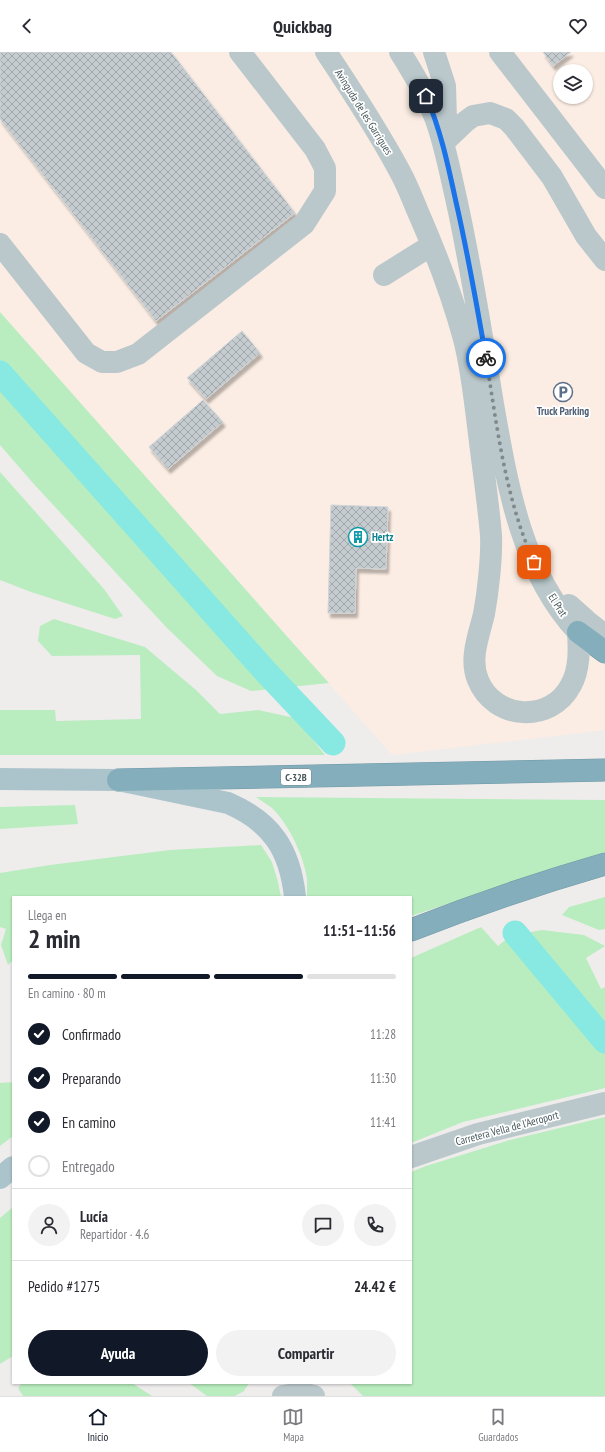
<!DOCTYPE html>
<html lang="es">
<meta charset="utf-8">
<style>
:root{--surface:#fff;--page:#f2f2f3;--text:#2b2b33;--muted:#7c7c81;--line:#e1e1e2;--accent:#111827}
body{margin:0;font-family:"PT Sans Narrow",sans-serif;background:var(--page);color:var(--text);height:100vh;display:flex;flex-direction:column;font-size:15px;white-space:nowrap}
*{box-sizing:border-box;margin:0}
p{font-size:13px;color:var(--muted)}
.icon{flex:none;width:22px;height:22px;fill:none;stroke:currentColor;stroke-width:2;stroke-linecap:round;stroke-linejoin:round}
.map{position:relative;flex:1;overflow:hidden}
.sheet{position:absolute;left:12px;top:844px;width:400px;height:488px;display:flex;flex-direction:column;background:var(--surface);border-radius:0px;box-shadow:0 1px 3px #0004}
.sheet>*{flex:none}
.buttons{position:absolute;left:553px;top:12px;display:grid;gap:8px}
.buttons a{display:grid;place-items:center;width:40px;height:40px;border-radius:50%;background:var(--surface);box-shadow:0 1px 3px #0004;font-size:20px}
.pin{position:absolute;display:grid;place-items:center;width:34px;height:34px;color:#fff;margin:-17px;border-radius:8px;box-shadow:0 2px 6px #0006}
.courier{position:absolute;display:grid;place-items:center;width:40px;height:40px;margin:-20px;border:3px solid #1a73e8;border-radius:50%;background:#fff;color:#222;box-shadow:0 1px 5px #0007}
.overview em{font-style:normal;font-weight:600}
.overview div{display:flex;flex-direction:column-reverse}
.overview{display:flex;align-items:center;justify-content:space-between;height:68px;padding:0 16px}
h1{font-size:26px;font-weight:600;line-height:30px}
.bar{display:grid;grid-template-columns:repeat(4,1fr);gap:6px 4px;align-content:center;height:48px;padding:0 16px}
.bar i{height:5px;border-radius:3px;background:var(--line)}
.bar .active{background:var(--accent)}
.bar p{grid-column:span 4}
.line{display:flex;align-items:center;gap:10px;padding:0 16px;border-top:1px solid var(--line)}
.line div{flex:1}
.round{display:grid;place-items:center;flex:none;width:42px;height:42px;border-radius:21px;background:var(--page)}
ol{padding:0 16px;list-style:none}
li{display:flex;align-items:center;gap:12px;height:44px}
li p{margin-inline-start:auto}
li .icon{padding:4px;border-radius:50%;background:var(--accent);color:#fff;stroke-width:4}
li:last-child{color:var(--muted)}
li i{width:22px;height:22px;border:2px solid var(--line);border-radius:50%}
.cta{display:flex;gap:8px;margin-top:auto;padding:8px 16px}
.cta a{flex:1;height:46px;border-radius:24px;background:var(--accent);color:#fff;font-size:16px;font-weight:600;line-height:46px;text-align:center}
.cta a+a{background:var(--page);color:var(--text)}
header{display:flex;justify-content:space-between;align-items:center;height:52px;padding:0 16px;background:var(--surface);font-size:18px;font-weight:600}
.dock{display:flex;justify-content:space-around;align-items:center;height:56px;border-top:1px solid var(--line);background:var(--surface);font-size:11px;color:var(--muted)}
.dock a{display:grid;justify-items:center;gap:2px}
.dock .active{color:var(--accent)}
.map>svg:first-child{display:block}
.commercial{fill:#fbede3;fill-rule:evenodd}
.green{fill:#b9edbf}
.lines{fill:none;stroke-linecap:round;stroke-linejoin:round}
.canal{stroke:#87e9e2;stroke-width:25}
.building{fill:url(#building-cross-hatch);stroke:#d0d4d8;filter:url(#shadow)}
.highway-casing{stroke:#6f99a6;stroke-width:23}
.minor{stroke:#bac8cb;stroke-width:22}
.major{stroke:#abc4cb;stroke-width:22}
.highway{stroke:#84aebb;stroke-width:22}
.done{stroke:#808a8c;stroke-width:4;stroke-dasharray:0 7.2}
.route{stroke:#1a73e8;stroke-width:5}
.labels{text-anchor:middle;stroke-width:3.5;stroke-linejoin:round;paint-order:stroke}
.shield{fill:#fff;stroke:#7d888b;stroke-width:1}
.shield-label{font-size:10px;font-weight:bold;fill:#455559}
.street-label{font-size:11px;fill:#455559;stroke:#fff}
.service-label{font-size:11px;font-weight:bold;fill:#4e5e75;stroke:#fff}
.culture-label{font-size:11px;font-weight:bold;fill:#0d838f;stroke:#fff;text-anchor:start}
</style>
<header><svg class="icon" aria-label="back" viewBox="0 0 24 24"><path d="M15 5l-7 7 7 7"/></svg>Quickbag<svg class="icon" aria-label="heart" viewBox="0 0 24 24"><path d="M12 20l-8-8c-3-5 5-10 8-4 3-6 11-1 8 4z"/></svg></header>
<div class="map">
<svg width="605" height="1344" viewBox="0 0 605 1344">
<defs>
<pattern id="building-cross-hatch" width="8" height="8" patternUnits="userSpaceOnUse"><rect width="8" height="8" fill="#c5cccf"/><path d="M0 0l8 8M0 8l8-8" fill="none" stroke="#a2a8ab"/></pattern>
<filter id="shadow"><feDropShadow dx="2.5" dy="4.5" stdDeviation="1" flood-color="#0004"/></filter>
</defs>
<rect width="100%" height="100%" fill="#efecec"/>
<!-- commercial -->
<path class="commercial" d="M0 0H605V678L392 703 0 260ZM560 19H586V45H560Z"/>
<!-- green -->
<path class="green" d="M0 260 292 590 329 631 251 639 217 624 167 576 32 430 0 393Z
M0 420 104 537 123 564 115 567 31 540 0 528Z
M54 567 145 595 196 638 220 662 258 658 295 666 325 703H0V658H55L56 669 141 667 140 603 52 604 38 589 40 574Z
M256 745 605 748V800L411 864V845H307C307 839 307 832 307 827 304 804 288 771 272 756 267 752 261 749 256 745Z
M75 753 78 772 0 777V755Z
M261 793 272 810 278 830 281 845H13V908L8 913 1 893 6 877 0 875V821L50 813 170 798Z
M605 845V877L599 878 562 863 569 855Z
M481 875 498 894 510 884 542 878 584 883 605 894 586 906 601 937 605 935V1036L463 1070 411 1091V906Z
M13 1030V1084L0 1094V1031Z
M605 1065V1344H363L350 1331H411V1120L426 1114 510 1088Z
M13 1155V1304L0 1312V1166Z
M22 1331H132L152 1344H23L18 1336Z
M189 1331H249L244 1339 235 1344H207Z"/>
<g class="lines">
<!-- canal -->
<path class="canal" d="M0 321 266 620 333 691
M515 881 605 989"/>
</g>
<!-- building -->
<path class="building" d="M0 0H171L295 161 156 269 0 67Z
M543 0H571L553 14Z
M242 279 260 301 206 347 187 326Z
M203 348 223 370 168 417 149 395Z
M331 453 388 455 386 517 356 516 355 561H328Z"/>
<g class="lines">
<!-- highway casing -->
<g class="highway-casing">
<path id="highway" d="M578 580 605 600
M118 728 605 718
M411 878C475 853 539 831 605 812"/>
</g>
<!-- minor -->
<path class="minor" d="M326 0C352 39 377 77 399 118 407 132 412 146 418 160 436 201 452 243 464 287 472 318 475 351 479 382 483 416 488 449 491 483 492 505 488 540 484 562 479 583 469 607 478 628 494 668 551 672 571 633 580 617 579 597 578 580 521 519 507 431 493 352 482 283 471 214 456 146 450 120 445 93 436 68 427 44 414 22 400 0
M434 0 445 34 446 67 445 80
M500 0 605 136
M443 91 465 70 473 64 490 61 506 67 514 75 552 125 586 184 605 208
M0 192 86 301 102 310H117L138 302 304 172 325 139V116L315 97 240 0
M384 223 432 193
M569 553 588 570 605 583
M411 1105 478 1082 605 1051
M283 1344 301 1341 314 1344"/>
<!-- major -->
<path class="major" d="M0 727 118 728 228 751C272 770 290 798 295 845
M0 1126 13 1115"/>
<!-- highway -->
<use href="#highway" class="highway"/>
</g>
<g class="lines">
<!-- done -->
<path class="done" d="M486 306C497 374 505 446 534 510"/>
<!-- route -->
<path class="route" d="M426 44C441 79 448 113 456 150 468 202 477 254 486 306"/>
</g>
<!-- icons -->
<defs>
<g id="parking-ring" transform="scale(1)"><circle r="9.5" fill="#fff" stroke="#5c6f8a" stroke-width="1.5"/><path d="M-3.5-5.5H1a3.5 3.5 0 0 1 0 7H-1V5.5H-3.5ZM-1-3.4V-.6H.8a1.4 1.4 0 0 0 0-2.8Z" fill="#5c6f8a"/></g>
<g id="building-ring" transform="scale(1)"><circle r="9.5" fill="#fff" stroke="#0f9aa8" stroke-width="1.5"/><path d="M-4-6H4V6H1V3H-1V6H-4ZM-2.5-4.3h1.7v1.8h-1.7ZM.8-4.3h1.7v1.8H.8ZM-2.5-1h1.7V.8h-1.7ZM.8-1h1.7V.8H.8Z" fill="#0f9aa8"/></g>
</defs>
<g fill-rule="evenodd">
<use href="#parking-ring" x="563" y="340"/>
<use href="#building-ring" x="358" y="485"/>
</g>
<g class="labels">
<!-- shield labels -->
<rect class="shield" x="281" y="717" width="30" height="16" rx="3"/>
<g class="shield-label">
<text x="296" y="729">C-32B</text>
</g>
<!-- street labels -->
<g class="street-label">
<text transform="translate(364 60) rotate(58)" y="4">Avinguda de les Garrigues</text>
<text transform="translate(558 553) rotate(57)" y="4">El Prat</text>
<text transform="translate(507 1076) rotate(-15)" y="4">Carretera Vella de l'Aeroport</text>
</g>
<!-- service labels -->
<g class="service-label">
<text x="563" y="363">Truck Parking</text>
</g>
<!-- culture labels -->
<g class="culture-label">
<text x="372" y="489">Hertz</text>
</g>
</g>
</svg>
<div class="buttons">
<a><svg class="icon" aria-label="layers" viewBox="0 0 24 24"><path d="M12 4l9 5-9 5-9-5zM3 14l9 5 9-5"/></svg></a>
</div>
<div class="pin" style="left:534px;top:510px;background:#ea580c"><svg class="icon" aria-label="bag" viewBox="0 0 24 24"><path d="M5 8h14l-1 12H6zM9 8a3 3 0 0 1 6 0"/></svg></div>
<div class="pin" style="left:426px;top:44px;background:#1f2937"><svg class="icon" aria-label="home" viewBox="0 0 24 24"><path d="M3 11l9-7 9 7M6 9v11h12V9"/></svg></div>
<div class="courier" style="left:486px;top:306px"><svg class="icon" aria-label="bike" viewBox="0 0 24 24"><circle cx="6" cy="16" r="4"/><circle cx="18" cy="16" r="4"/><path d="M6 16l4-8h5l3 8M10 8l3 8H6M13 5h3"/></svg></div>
<section class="sheet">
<div class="overview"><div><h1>2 min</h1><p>Llega en</p></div><em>11:51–11:56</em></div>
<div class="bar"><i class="active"></i><i class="active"></i><i class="active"></i><i></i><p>En camino · 80 m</p></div>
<ol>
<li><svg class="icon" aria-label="check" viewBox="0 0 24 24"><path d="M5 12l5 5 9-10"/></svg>Confirmado<p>11:28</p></li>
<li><svg class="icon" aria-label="check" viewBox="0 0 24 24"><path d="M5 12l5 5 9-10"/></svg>Preparando<p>11:30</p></li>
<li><svg class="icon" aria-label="check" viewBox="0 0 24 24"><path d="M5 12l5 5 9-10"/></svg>En camino<p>11:41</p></li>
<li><i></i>Entregado</li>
</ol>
<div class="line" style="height:72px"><a class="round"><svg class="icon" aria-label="person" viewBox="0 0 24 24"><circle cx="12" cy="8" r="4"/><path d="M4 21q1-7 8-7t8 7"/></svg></a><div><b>Lucía</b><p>Repartidor · 4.6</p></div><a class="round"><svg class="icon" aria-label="chat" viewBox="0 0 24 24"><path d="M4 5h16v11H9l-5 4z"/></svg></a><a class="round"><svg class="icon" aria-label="phone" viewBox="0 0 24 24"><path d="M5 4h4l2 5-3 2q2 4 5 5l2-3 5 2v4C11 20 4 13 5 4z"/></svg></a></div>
<div class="line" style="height:52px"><div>Pedido #1275</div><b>24.42 €</b></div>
<div class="cta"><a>Ayuda</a><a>Compartir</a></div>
</section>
</div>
<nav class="dock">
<a class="active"><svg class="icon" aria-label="home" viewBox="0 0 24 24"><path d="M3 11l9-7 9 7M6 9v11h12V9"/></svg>Inicio</a>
<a><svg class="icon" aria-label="map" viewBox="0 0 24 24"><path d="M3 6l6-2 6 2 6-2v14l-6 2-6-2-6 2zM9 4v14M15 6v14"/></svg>Mapa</a>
<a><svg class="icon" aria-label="saved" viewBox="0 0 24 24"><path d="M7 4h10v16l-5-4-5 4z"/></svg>Guardados</a>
</nav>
